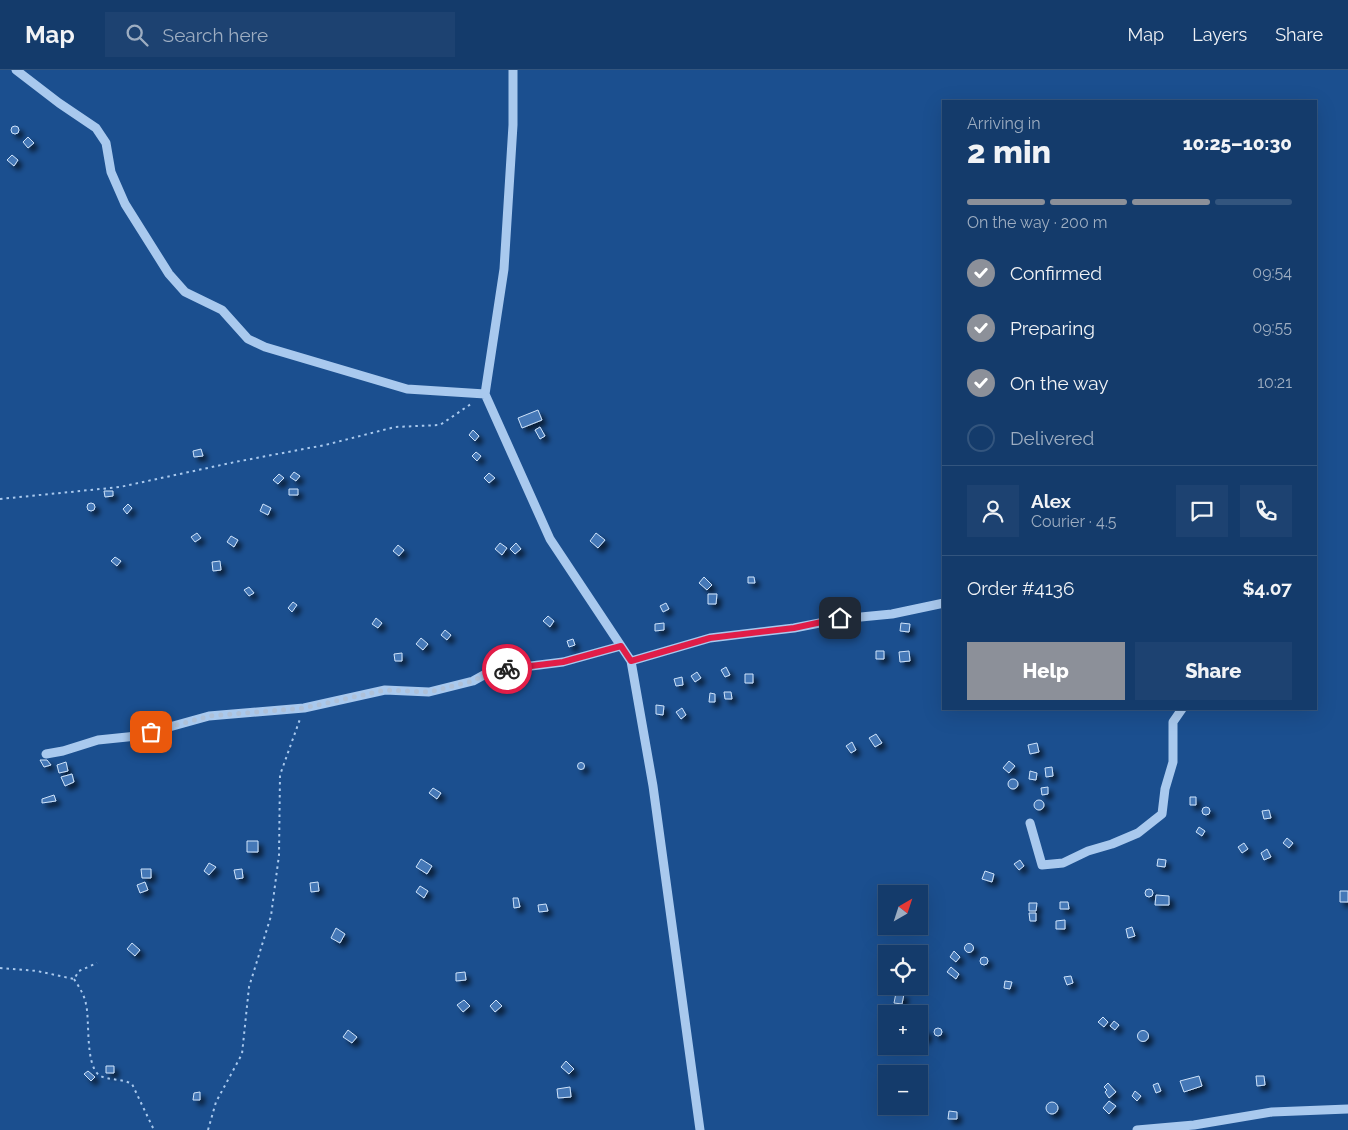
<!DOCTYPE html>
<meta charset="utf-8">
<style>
:root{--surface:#143b6b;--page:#1d4271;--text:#f1f3f6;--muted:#9dadc1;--line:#33557e;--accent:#8c9099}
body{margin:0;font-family:Raleway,sans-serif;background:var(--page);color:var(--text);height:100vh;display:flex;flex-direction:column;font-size:19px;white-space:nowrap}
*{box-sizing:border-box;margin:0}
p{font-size:16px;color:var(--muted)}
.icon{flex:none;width:28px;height:28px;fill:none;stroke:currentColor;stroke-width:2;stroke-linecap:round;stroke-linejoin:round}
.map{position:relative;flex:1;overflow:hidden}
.drawer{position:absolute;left:942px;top:30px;width:375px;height:610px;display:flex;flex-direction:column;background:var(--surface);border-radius:0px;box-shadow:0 5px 20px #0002,0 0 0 1px var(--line)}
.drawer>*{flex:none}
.needle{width:32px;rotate:39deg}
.tools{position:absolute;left:878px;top:815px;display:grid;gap:10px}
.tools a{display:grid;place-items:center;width:50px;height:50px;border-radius:0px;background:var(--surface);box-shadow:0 5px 20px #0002,0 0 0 1px var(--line);font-size:25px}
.pin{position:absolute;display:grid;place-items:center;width:42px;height:42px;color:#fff;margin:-21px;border-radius:10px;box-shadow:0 2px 8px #0006}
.courier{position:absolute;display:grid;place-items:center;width:50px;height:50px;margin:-25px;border:4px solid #e11d48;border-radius:50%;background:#fff;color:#222;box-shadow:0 1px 6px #0007}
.summary em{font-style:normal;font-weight:800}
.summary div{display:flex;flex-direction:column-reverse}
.summary{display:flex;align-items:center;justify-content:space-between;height:85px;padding:0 25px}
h1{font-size:32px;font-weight:800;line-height:38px}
.bar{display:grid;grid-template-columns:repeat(4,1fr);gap:8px 5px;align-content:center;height:60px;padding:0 25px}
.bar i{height:6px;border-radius:4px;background:var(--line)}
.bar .on{background:var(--accent)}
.bar p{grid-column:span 4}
.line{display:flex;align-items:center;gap:12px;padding:0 25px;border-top:1px solid var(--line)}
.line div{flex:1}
.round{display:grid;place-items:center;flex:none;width:52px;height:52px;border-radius:0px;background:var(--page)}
ol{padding:0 25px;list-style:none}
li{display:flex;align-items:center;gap:15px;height:55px}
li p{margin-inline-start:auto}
li .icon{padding:5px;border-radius:50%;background:var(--accent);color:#fff;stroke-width:4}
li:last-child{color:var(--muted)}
li i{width:28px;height:28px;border:2px solid var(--line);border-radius:50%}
.button{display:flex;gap:10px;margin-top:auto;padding:10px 25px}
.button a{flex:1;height:58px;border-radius:0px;background:var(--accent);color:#fff;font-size:20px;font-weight:800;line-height:58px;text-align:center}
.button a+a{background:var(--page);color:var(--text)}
header{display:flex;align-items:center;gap:30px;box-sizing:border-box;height:70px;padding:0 25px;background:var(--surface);border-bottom:1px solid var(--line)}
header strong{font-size:24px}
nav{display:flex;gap:28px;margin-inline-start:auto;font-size:18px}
.search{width:350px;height:45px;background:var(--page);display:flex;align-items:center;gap:12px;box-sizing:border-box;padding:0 18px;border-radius:0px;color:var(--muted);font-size:19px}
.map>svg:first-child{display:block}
.building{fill:#4478b7;stroke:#cfe3fa;filter:url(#shadow)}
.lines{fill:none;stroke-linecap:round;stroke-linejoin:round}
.path{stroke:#a9c9ee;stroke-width:2;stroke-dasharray:2.5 4;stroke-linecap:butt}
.minor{stroke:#a9c9ee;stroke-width:9}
.done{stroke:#afc1d8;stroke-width:5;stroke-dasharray:0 9}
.route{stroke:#e11d48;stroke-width:6}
</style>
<header>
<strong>Map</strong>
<div class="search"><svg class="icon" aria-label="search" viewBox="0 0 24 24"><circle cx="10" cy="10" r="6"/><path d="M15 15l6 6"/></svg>Search here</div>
<nav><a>Map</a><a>Layers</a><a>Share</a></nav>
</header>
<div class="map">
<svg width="1348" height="1060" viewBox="0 0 1348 1060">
<defs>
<filter id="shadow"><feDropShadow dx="4.5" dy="4.5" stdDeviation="2.5" flood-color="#0009"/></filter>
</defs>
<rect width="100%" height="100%" fill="#1b4f8f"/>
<!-- building -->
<path class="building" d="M11 60a4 4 0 1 1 8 0a4 4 0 1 1-8 0Z
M28 67 34 73 28 78 23 72Z
M12 85 18 90 14 96 7 90Z
M538 340 542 350 522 358 518 348Z
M540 357 545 366 540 369 535 360Z
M473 360 479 366 475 371 469 365Z
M201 379 203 386 194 387 193 381Z
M476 382 481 386 477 391 472 386Z
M294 402 300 406 296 411 290 407Z
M489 403 495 408 489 413 484 408Z
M279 404 284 408 278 414 273 410Z
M289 419H298V425H289Z
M104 421H113V426L105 427Z
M87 437a4 4 0 1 1 8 0a4 4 0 1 1-8 0Z
M128 434 132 438 127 444 123 439Z
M263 434 271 438 268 445 260 441Z
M197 463 201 468 195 472 191 467Z
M596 463 605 470 598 478 590 471Z
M231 466 238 470 234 477 227 472Z
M500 473 507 478 502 485 495 479Z
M516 473 521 479 515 484 510 479Z
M398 475 404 480 399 486 393 481Z
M115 487 121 491 117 496 111 491Z
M220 491 221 500 213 501 212 492Z
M704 507 712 515 707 520 699 513Z
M748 507H754L755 513H748Z
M249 517 254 523 249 526 244 520Z
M708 524H717L716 534H708Z
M293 532 297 535 292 542 288 538Z
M666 533 669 539 663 542 660 536Z
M548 546 554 551 550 557 543 551Z
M376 548 382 553 378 558 372 554Z
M664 553V560L655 561V554Z
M901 553 910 554 909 562 900 561Z
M445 560 451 565 447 570 441 565Z
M421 568 428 574 423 580 416 574Z
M573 569 575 575 569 577 567 571Z
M876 581H884V589H876Z
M909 581 910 591 900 592 899 582Z
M402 583V591H395L394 584Z
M726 597 730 605 725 607 721 600Z
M697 602 701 608 695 612 691 606Z
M745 604H753V613H745Z
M682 607 683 615 676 616 674 609Z
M724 622H731L732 629H725Z
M710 623 715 624V632H709Z
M656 635 664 636 663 645 656 644Z
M682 638 686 645 681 649 676 642Z
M876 664 882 673 875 677 869 668Z
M852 672 856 680 851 683 846 676Z
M1037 673 1039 682 1030 684 1028 675Z
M40 690H47L51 695 44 697Z
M1009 691 1015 696 1009 703 1003 698Z
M66 692 68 701 59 703 57 695Z
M577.5 696a3.5 3.5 0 1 1 7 0a3.5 3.5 0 1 1-7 0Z
M1052 697 1053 706 1046 707 1045 698Z
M1030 701 1037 703 1036 710 1029 709Z
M72 704 74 712 65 716 61 707Z
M1008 714a5 5 0 1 1 10 0a5 5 0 1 1-10 0Z
M1048 717V724L1042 725 1041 718Z
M433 718 441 723 437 729 429 723Z
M54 725 56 731 42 733V729Z
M1190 727H1196V735H1190Z
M1034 735a5 5 0 1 1 10 0a5 5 0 1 1-10 0Z
M1202 741a4 4 0 1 1 8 0a4 4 0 1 1-8 0Z
M1269 740 1271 748 1264 749 1262 741Z
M1199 757 1205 761 1202 766 1196 762Z
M1287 768 1293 773 1289 778 1283 773Z
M247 771H258V782H247Z
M1244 773 1248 779 1242 783 1238 777Z
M1267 779 1271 787 1264 790 1261 783Z
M421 789 432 796 427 804 416 797Z
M1158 789 1166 790 1165 797 1157 796Z
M1020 790 1024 796 1019 800 1014 794Z
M209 793 216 797 209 805 204 801Z
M141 799H151V808H142Z
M242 799 243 808 236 809 234 800Z
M985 801 994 804 992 812 982 809Z
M145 812 148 820 140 823 137 815Z
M318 812 319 821 311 822 310 813Z
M420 816 428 821 424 828 416 822Z
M1145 823a4 4 0 1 1 8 0a4 4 0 1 1-8 0Z
M1340 821H1348V832H1340Z
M1156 825 1169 826V835H1155Z
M513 828H518L520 837 514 838Z
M1060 832H1068L1069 839H1060Z
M1029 833H1037L1036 841H1029Z
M546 834 548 841 539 842 538 835Z
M1029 843H1036V851H1030Z
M1065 850V859H1056V851Z
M1132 857 1135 866 1128 868 1126 859Z
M336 858 345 864 340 873 331 868Z
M132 873 140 880 135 886 127 879Z
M964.5 878a4.5 4.5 0 1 1 9 0a4.5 4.5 0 1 1-9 0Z
M954 881 960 887 956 892 950 887Z
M980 891a4 4 0 1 1 8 0a4 4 0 1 1-8 0Z
M951 897 959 904 956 909 947 902Z
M465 902 466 910 456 911V903Z
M1071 906 1073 913 1067 915 1064 907Z
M1005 911 1012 912 1010 919 1004 918Z
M896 923 904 924 902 934 894 933Z
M464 930 470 936 463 942 457 935Z
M496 930 502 936 495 942 490 936Z
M1103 947 1108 952 1104 957 1098 952Z
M1114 951 1119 955 1115 960 1110 956Z
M934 962a4 4 0 1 1 8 0a4 4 0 1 1-8 0Z
M920 959 928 961 926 969 919 968Z
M348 960 357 967 352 973 343 967Z
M1137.5 966a5.5 5.5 0 1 1 11 0a5.5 5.5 0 1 1-11 0Z
M566 991 574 999 569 1004 561 997Z
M106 996H114V1003H106Z
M884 999 892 1001V1004H886V1008L882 1007Z
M88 1001 95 1007 91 1011 84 1004Z
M1199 1006 1202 1016 1184 1022 1180 1011Z
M1256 1006H1264L1265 1015 1257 1016Z
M1108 1013 1116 1022 1109 1028 1105 1022 1107 1020 1104 1017Z
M1158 1013 1161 1021 1156 1023 1153 1015Z
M570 1017 571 1027 558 1028 557 1019Z
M1135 1021 1141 1026 1137 1031 1132 1026Z
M200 1022V1030H193L194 1023Z
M1109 1031 1116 1036 1109 1044 1103 1038Z
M1046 1038a6 6 0 1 1 12 0a6 6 0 1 1-12 0Z
M949 1041 957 1042V1049H948Z"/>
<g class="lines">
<!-- path -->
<path class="path" d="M0 429 120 417 235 392 325 375 395 357 440 355 471 334
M0 898 37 901 74 909 79 901 97 893
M74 909C79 917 84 924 86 934 90 951 85 994 99 1005 108 1011 122 1008 132 1014L154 1060
M208 1060 216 1032 242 984 249 917 271 846 279 785 280 705 300 649"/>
<!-- minor -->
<path class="minor" d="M16 0 59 33 96 58 106 73 111 102 125 134 169 204 185 222 222 240 248 269 265 277 407 319 485 324
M513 0V55L504 199 485 324 550 469 631 591 653 716 700 1060
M631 591 710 568 794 558 840 549 892 544 944 533
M46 684 63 681 98 670 137 666 209 646 304 638 385 620 429 622 473 611 491 601 563 592 621 576
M1030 753 1042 795 1063 793 1088 781 1112 774 1138 763 1162 744 1165 719 1173 692V652L1182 639
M1137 1060 1194 1055 1272 1042 1348 1039"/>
</g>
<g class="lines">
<!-- done -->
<path class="done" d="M151 662 209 646 304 638 385 620 429 622 473 611 491 601 507 599"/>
<!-- route -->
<path class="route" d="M507 599 563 592 621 576 631 591 710 568 794 558 840 548"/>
</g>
</svg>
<div class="tools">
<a><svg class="needle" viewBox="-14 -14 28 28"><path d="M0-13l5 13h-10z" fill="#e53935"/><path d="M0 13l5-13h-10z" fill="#9dadc1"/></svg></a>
<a><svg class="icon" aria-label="locate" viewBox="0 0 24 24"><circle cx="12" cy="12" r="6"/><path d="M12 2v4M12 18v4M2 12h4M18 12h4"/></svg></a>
<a>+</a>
<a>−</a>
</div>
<div class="pin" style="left:151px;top:662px;background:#ea580c"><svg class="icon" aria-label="bag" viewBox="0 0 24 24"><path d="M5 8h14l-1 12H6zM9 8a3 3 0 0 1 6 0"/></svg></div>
<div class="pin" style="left:840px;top:548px;background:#1f2937"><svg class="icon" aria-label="home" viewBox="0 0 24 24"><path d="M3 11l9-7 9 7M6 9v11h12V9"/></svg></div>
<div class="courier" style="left:507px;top:599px"><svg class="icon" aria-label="bike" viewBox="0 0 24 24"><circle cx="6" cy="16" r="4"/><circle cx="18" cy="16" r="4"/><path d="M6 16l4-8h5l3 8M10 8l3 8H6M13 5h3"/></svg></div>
<section class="drawer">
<div class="summary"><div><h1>2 min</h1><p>Arriving in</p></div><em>10:25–10:30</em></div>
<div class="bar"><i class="on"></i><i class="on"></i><i class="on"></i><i></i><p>On the way · 200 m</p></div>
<ol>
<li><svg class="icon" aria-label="check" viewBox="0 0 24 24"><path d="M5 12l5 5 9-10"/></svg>Confirmed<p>09:54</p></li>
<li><svg class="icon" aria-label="check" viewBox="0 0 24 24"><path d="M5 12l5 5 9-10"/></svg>Preparing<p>09:55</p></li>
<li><svg class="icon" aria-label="check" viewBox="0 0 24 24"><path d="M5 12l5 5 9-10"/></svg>On the way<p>10:21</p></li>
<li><i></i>Delivered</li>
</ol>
<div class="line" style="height:90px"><a class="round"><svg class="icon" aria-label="person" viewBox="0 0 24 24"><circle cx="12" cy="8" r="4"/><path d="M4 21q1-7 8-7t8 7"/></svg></a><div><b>Alex</b><p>Courier · 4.5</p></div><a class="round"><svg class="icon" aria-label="chat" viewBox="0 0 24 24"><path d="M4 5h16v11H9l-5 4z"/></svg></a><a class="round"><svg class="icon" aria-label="phone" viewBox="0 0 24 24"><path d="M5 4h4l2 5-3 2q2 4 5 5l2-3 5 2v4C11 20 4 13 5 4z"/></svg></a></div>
<div class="line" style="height:65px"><div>Order #4136</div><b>$4.07</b></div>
<div class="button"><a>Help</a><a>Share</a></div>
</section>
</div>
